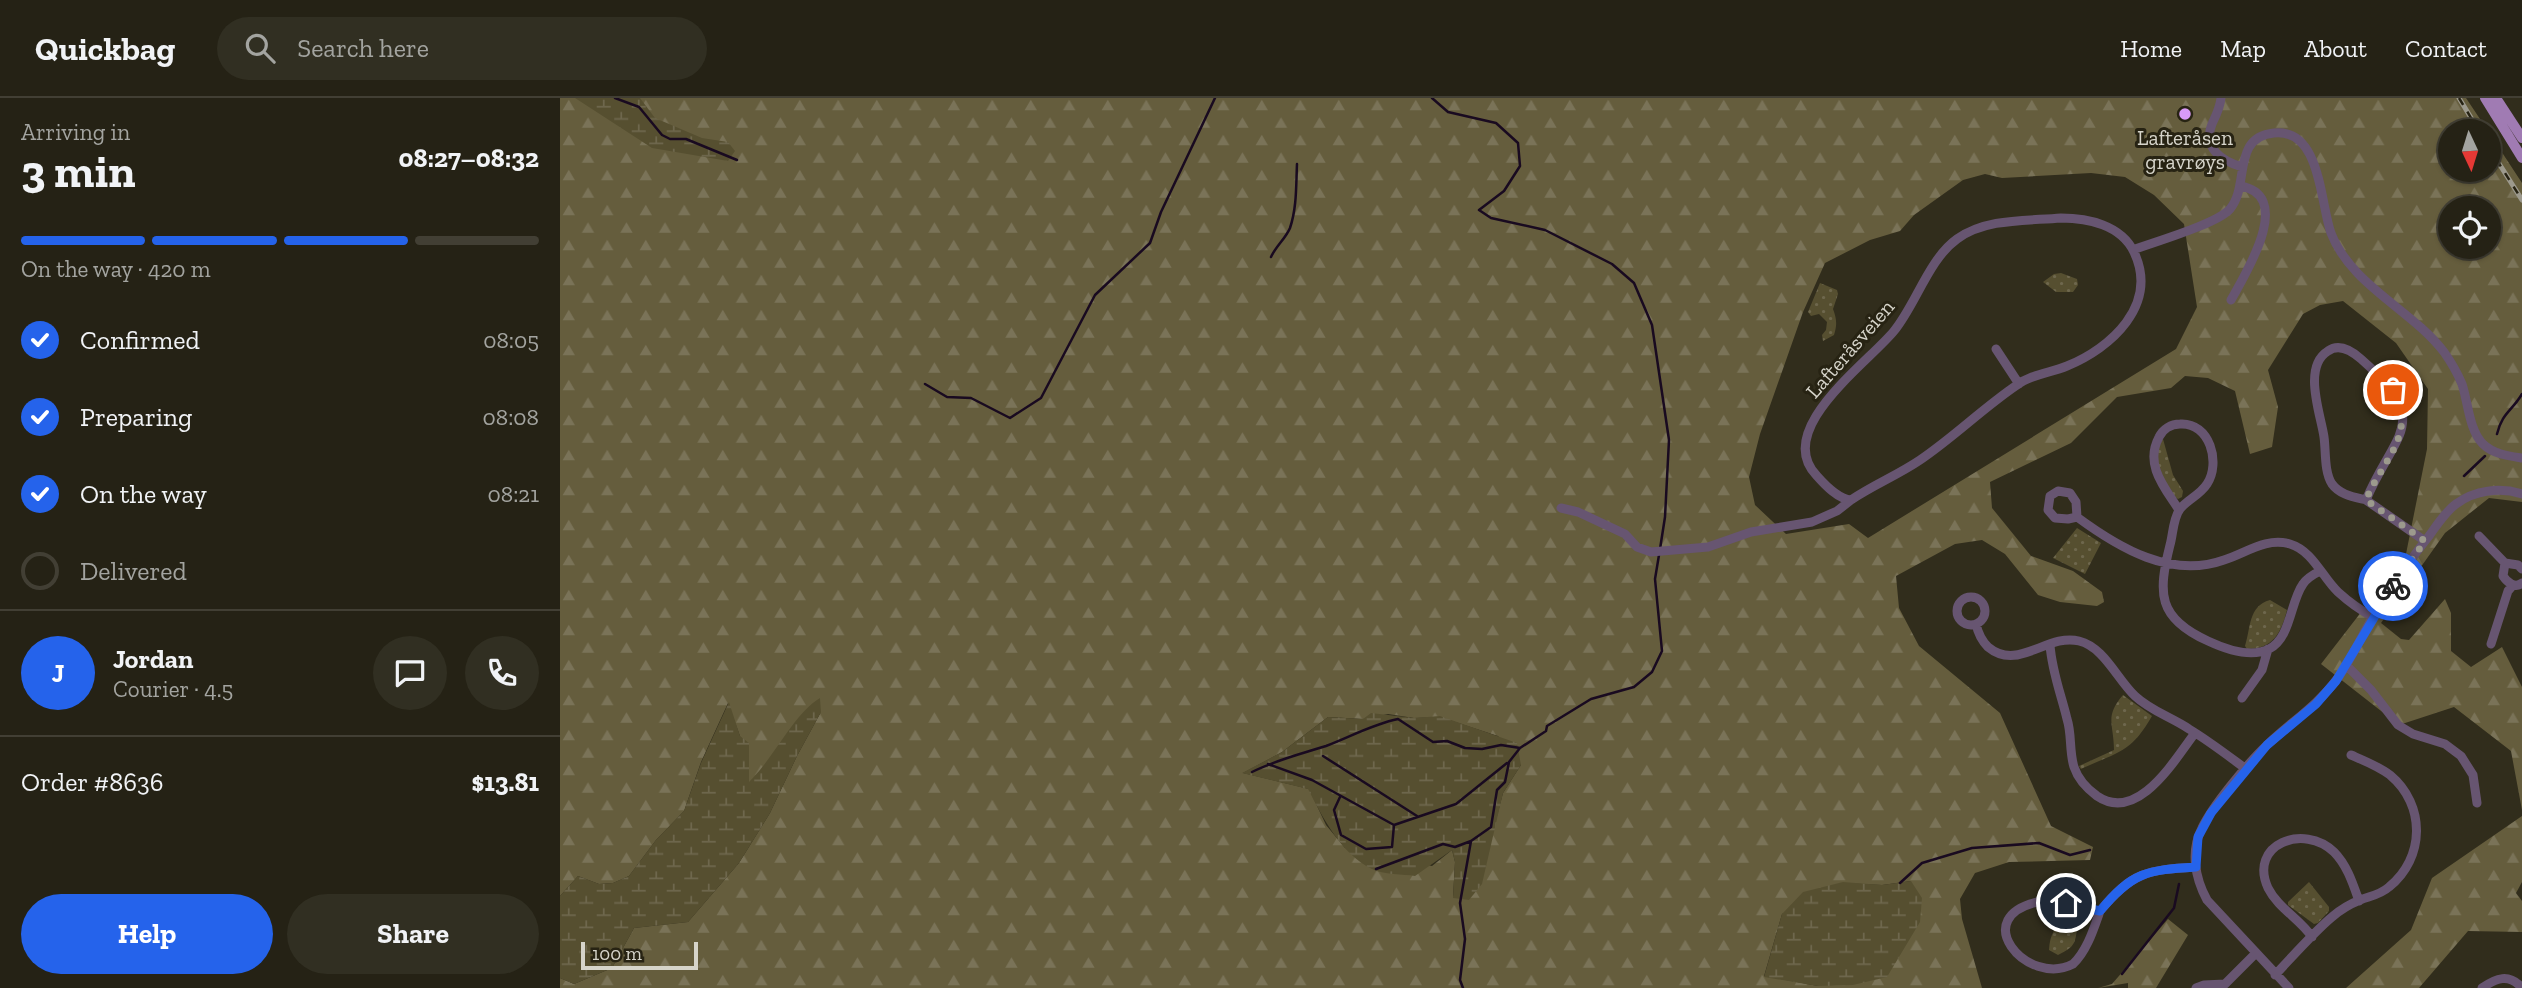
<!DOCTYPE html>
<meta charset="utf-8">
<style>
:root{--surface:#252215;--page:#312f22;--text:#f1f3f6;--muted:#a3a4a0;--line:#423f34;--accent:#2563eb}
body{margin:0;font-family:"Zilla Slab",serif;background:var(--page);color:var(--text);height:100vh;display:flex;flex-direction:column;font-size:26px;white-space:nowrap}
*{box-sizing:border-box;margin:0}
p{font-size:23px;color:var(--muted)}
.icon{flex:none;width:38px;height:38px;fill:none;stroke:currentColor;stroke-width:2;stroke-linecap:round;stroke-linejoin:round}
.map{position:relative;flex:1;overflow:hidden}
.details{display:flex;flex-direction:column;background:var(--surface);width:560px}
.details>*{flex:none}
.needle{width:46px;rotate:176deg}
.buttons{position:absolute;left:1878px;top:21px;display:grid;gap:14px}
.buttons a{display:grid;place-items:center;width:63px;height:63px;border-radius:50%;background:var(--surface);box-shadow:0 2px 5px #0004,0 0 0 2px var(--line);font-size:35px}
.scale{position:absolute;left:21px;bottom:18px;width:117px;box-sizing:border-box;padding-left:7px;border:4px solid #d6d4ca;border-top:0;font-size:19px;line-height:24px;white-space:nowrap;color:#d6d4ca;-webkit-text-stroke:5px #272313;paint-order:stroke}
.pin{position:absolute;display:grid;place-items:center;width:60px;height:60px;color:#fff;margin:-30px;border:4px solid #fff;border-radius:50%;box-shadow:0 2px 7px #0007}
.courier{position:absolute;display:grid;place-items:center;width:70px;height:70px;margin:-35px;border:5px solid #2563eb;border-radius:50%;background:#fff;color:#222;box-shadow:0 2px 9px #0007}
.headline em{font-style:normal;font-weight:800}
.headline div{display:flex;flex-direction:column-reverse}
.headline{display:flex;align-items:center;justify-content:space-between;height:119px;padding:0 21px}
h1{font-size:46px;font-weight:800;line-height:52px}
.bar{display:grid;grid-template-columns:repeat(4,1fr);gap:10px 7px;align-content:center;height:84px;padding:0 21px}
.bar i{height:9px;border-radius:5px;background:var(--line)}
.bar .active{background:var(--accent)}
.bar p{grid-column:span 4}
.line{display:flex;align-items:center;gap:18px;padding:0 21px;border-top:2px solid var(--line)}
.line div{flex:1}
.round{display:grid;place-items:center;flex:none;width:74px;height:74px;border-radius:37px;background:var(--page)}
ol{padding:0 21px;list-style:none}
li{display:flex;align-items:center;gap:21px;height:77px}
li p{margin-inline-start:auto}
li .icon{padding:7px;border-radius:50%;background:var(--accent);color:#fff;stroke-width:4}
li:last-child{color:var(--muted)}
li i{width:38px;height:38px;border:4px solid var(--line);border-radius:50%}
.button{display:flex;gap:14px;margin-top:auto;padding:14px 21px}
.button a{flex:1;height:80px;border-radius:42px;background:var(--accent);color:#fff;font-size:28px;font-weight:800;line-height:80px;text-align:center}
.button a+a{background:var(--page);color:var(--text)}
header{display:flex;align-items:center;gap:42px;box-sizing:border-box;height:98px;padding:0 35px;background:var(--surface);border-bottom:2px solid var(--line)}
header strong{font-size:33px}
nav{display:flex;gap:38px;margin-inline-start:auto;font-size:24px}
.search{width:490px;height:63px;background:var(--page);display:flex;align-items:center;gap:18px;box-sizing:border-box;padding:0 24px;border-radius:38px;color:var(--muted);font-size:26px}
main{display:flex;flex:1;min-height:0}
.map>svg:first-child{display:block}
.forest{fill:url(#forest-firs);fill-rule:evenodd}
.wetland{fill:url(#wetland-marsh)}
.park{fill:url(#park-dots)}
.lines{fill:none;stroke-linecap:round;stroke-linejoin:round}
.stream{stroke:#190a20;stroke-width:2.5}
.minor{stroke:#675571;stroke-width:9}
.major{stroke:#a07bb3;stroke-width:10}
.rail-casing{stroke:#9c998d;stroke-width:5}
.rail{stroke:#272313;stroke-width:2.5;stroke-dasharray:8;stroke-linecap:butt}
.done{stroke:#9c9a8d;stroke-width:7;stroke-dasharray:0 12.6}
.route{stroke:#2563eb;stroke-width:9}
.poi-dot{fill:#d99af8;stroke:#272313;stroke-width:2.5}
.labels{text-anchor:middle;stroke-width:6;stroke-linejoin:round;paint-order:stroke}
.poi-label{font-size:21px;fill:#d6d4ca;stroke:#272313}
.street-label{font-size:21px;fill:#d6d4ca;stroke:#272313}
</style>
<header>
<strong>Quickbag</strong>
<div class="search"><svg class="icon" aria-label="search" viewBox="0 0 24 24"><circle cx="10" cy="10" r="6"/><path d="M15 15l6 6"/></svg>Search here</div>
<nav><a>Home</a><a>Map</a><a>About</a><a>Contact</a></nav>
</header>
<main>
<section class="details">
<div class="headline"><div><h1>3 min</h1><p>Arriving in</p></div><em>08:27–08:32</em></div>
<div class="bar"><i class="active"></i><i class="active"></i><i class="active"></i><i></i><p>On the way · 420 m</p></div>
<ol>
<li><svg class="icon" aria-label="check" viewBox="0 0 24 24"><path d="M5 12l5 5 9-10"/></svg>Confirmed<p>08:05</p></li>
<li><svg class="icon" aria-label="check" viewBox="0 0 24 24"><path d="M5 12l5 5 9-10"/></svg>Preparing<p>08:08</p></li>
<li><svg class="icon" aria-label="check" viewBox="0 0 24 24"><path d="M5 12l5 5 9-10"/></svg>On the way<p>08:21</p></li>
<li><i></i>Delivered</li>
</ol>
<div class="line" style="height:126px"><b class="round" style="background:var(--accent);color:#fff">J</b><div><b>Jordan</b><p>Courier · 4.5</p></div><a class="round"><svg class="icon" aria-label="chat" viewBox="0 0 24 24"><path d="M4 5h16v11H9l-5 4z"/></svg></a><a class="round"><svg class="icon" aria-label="phone" viewBox="0 0 24 24"><path d="M5 4h4l2 5-3 2q2 4 5 5l2-3 5 2v4C11 20 4 13 5 4z"/></svg></a></div>
<div class="line" style="height:91px"><div>Order #8636</div><b>$13.81</b></div>
<div class="button"><a>Help</a><a>Share</a></div>
</section>
<div class="map">
<svg width="1962" height="890" viewBox="0 0 1962 890">
<defs>
<pattern id="forest-firs" width="22" height="20" patternUnits="userSpaceOnUse" patternTransform="scale(1.75)"><rect width="22" height="20" fill="#655d3d"/><path d="M5 1l3.5 6h-7zM16 11l3.5 6h-7z" fill="#7a7358"/></pattern>
<pattern id="wetland-marsh" width="20" height="14" patternUnits="userSpaceOnUse" patternTransform="scale(1.75)"><rect width="20" height="14" fill="#564f30"/><path d="M1 5h8M5 5V1M11 12h8M15 12V8" fill="none" stroke="#6e674d"/></pattern>
<pattern id="park-dots" width="8" height="8" patternUnits="userSpaceOnUse" patternTransform="scale(1.75)"><rect width="8" height="8" fill="#564f30"/><path d="M2 2h.1M6 6h.1" fill="none" stroke="#6e674d" stroke-width="1.8" stroke-linecap="round"/></pattern>
</defs>
<rect width="100%" height="100%" fill="#312d1c"/>
<!-- forest -->
<path class="forest" d="M0 0H1906L1928 33H1890V72H1928V33L1962 85V404L1929 400 1885 435 1821 525 1841 541 1849 542 1885 501 1891 515V553L1911 569 1942 549 1962 589V712L1951 653 1894 609 1839 627 1761 566 1846 456 1867 351 1868 291 1836 245 1783 203 1760 207 1743 216 1708 272 1718 309 1712 349 1690 356 1675 293 1648 280 1625 278 1611 290 1557 299 1511 345 1430 384 1432 410 1471 458 1513 473 1542 494 1544 504 1537 508 1500 504 1478 497 1445 456 1422 442 1395 446 1336 478 1339 510 1359 548 1440 615 1491 728 1533 749 1530 762 1449 764 1415 775 1400 801 1402 821 1422 890H0V880L14 886 52 870 74 830 128 824 179 765 210 715 237 658 261 614 189 685 180 638 168 605 141 664 124 713 96 742 69 778 53 785 39 786 18 778 0 798ZM1531 75 1565 79 1594 97 1624 126 1637 209 1616 251 1308 440 1289 426 1226 436 1195 407 1189 379 1200 336 1243 214 1265 165 1310 142 1340 133 1354 117 1403 82 1425 76 1442 80ZM1890 110H1928V149H1890ZM828 616 854 620 880 619 938 638 961 667 943 695 934 730 893 799 895 764 892 752 872 768 785 750 766 727 749 691 683 675 722 654 768 619 803 621ZM1351 783 1258 888 1204 878 1222 816 1283 785 1322 787Z
M1962 718V784L1956 795 1962 803V834L1908 833 1859 890H1786L1851 832 1872 780Z
M1608 821 1628 837 1596 890H1568V885L1538 890 1552 886Z"/>
<!-- wetland -->
<path class="wetland" d="M15 0H80L95 20 142 40 168 44 175 53 168 63 92 50Z
M260 600 261 614 237 658 210 715 179 765 128 824 74 830 52 870 14 886 0 880V798L18 778 39 786 53 785 69 778 96 742 124 713 141 665 169 604 180 638 189 645V684C214 660 234 615 260 600Z
M811 615 854 620 880 618 957 645 961 667 943 695 922 786 909 802 893 800 895 764 892 752 855 778C843 776 823 777 812 771 781 756 763 720 748 691L682 675 722 654 768 619 803 621Z
M1351 783 1362 800 1360 824 1327 879 1293 887 1258 888 1204 879 1222 816 1243 794 1283 784 1322 787Z"/>
<!-- park -->
<path class="park" d="M1501 175 1517 181 1518 187 1513 194H1496L1483 184 1494 176Z
M1260 185 1277 192 1278 196 1273 211C1277 222 1277 227 1274 237L1263 243 1262 237 1266 232 1267 224 1259 216 1251 218 1248 214Z
M1603 341 1613 377 1623 393 1622 399 1618 401C1601 391 1590 357 1603 341Z
M1517 430 1541 445 1525 476 1493 460Z
M1710 502 1727 512C1721 535 1713 551 1687 551L1685 548C1691 530 1688 508 1710 502Z
M1563 597 1592 618C1571 655 1558 654 1521 671L1519 668 1554 652C1554 626 1544 619 1563 597Z
M1749 784 1769 809V813L1758 825 1754 826 1728 807V804Z
M1507 819 1518 824C1515 844 1517 848 1498 857L1489 852C1490 836 1495 828 1507 819Z"/>
<g class="lines">
<!-- stream -->
<path class="stream" d="M55 0 79 9 102 37 110 41H126L177 62
M872 0 888 14 936 25 958 45 960 68 944 93 919 112 931 120 985 132 1052 166 1074 185 1092 227 1109 342 1105 419 1100 451
M711 159C716 148 726 140 730 130 737 109 736 87 737 66
M365 286 387 299 411 300 450 320 481 300 535 197 590 145 601 114 655 0
M1937 336C1942 315 1952 313 1962 296
M1904 378 1925 358
M763 658 857 718
M708 666 752 682 834 727
M692 674C716 662 741 656 766 648 790 639 813 626 838 621L873 644 887 643 905 650 922 651 941 647 960 650
M780 699 774 712 781 737 806 751 832 749 834 727 896 706 947 665
M816 771 883 746 895 749 911 743
M1340 785 1362 765 1412 750 1479 745 1510 757 1530 752
M1562 876 1614 810 1619 786
M903 890 900 882 905 841 900 805 911 743 931 729 937 692 945 684 949 664 960 650 986 633 987 628 1031 601 1074 589 1092 574 1102 553 1095 481 1099 457"/>
<!-- minor -->
<path class="minor" d="M1661 0C1660 10 1656 17 1652 26 1642 50 1662 63 1682 69
M1501 120C1528 120 1561 127 1574 154 1599 207 1551 250 1507 268 1490 275 1472 276 1457 287 1423 310 1394 339 1360 362 1338 377 1313 387 1291 402 1278 401 1265 387 1257 378 1212 332 1308 265 1334 233 1356 206 1369 161 1397 141 1426 120 1467 123 1501 120Z
M1573 152C1594 144 1657 126 1670 111 1690 88 1671 39 1714 35 1761 30 1760 105 1771 135 1791 187 1851 211 1884 254 1891 264 1897 274 1902 286 1908 304 1909 332 1923 346 1933 356 1949 358 1962 360
M1671 202C1686 175 1735 97 1680 88
M1436 251 1459 286
M1806 402C1794 399 1780 397 1772 386 1764 374 1766 353 1764 339 1761 317 1742 269 1768 253 1779 245 1792 253 1801 261 1874 325 1835 333 1806 402L1865 443
M1001 410 1018 414 1065 436 1077 449 1091 454 1148 449 1191 434 1252 424 1277 413 1291 402
M1619 412C1605 390 1584 367 1599 339 1603 331 1611 326 1620 326 1650 324 1661 365 1647 386 1640 397 1627 402 1620 411 1613 420 1613 437 1610 447 1598 495 1597 520 1648 543 1665 551 1691 560 1709 551 1731 540 1730 504 1743 486 1747 480 1754 476 1760 473
M1517 419 1516 404 1510 395 1498 393 1490 398 1488 412 1495 420 1508 421 1517 419C1559 450 1611 481 1664 462 1686 455 1706 439 1730 446 1753 453 1762 479 1778 494 1789 504 1800 512 1813 519
M1919 438 1945 465
M1962 471 1958 467 1945 465 1943 478C1947 484 1955 491 1962 485
M1397 513a14 14 0 1 1 28 0a14 14 0 1 1-28 0Z
M1416 526C1418 535 1421 542 1428 549 1458 574 1487 535 1519 543 1544 549 1557 581 1575 598 1591 613 1611 619 1629 631 1649 643 1667 657 1686 671
M1931 546 1948 493 1953 487
M1490 547C1492 574 1501 596 1507 621 1512 636 1509 653 1514 669 1518 681 1526 690 1537 698 1578 726 1615 661 1635 635
M1787 568 1811 592 1838 627 1853 636 1885 646 1901 658 1913 677 1917 705
M1682 600 1702 572 1708 551
M1540 813C1534 830 1527 853 1513 866 1467 890 1405 817 1482 803 1502 799 1520 812 1540 813 1572 774 1587 772 1636 769
M1752 839C1740 821 1718 810 1708 790 1688 746 1744 725 1774 754 1787 767 1793 786 1799 803
M1715 877C1732 859 1754 834 1772 819 1780 812 1790 806 1800 802 1810 798 1820 797 1829 789 1865 760 1866 707 1830 677 1818 668 1805 663 1791 657
M1636 890 1644 887 1665 886 1696 855
M1729 890 1647 802C1635 780 1630 753 1642 730 1653 707 1688 665 1707 647 1731 624 1757 608 1777 581 1792 561 1801 538 1814 517 1831 490 1849 463 1869 438 1877 427 1885 414 1896 406 1915 392 1940 389 1962 396
M1922 890C1936 880 1949 875 1962 890"/>
<!-- major -->
<path class="major" d="M1925 0 1962 60
M1936 0 1962 40"/>
<!-- rail casing -->
<g class="rail-casing">
<path id="rail" d="M1899 0 1919 33
M1928 48 1962 102"/>
</g>
<!-- rail -->
<use href="#rail" class="rail"/>
</g>
<g class="lines">
<!-- done -->
<path class="done" d="M1833 292C1858 337 1822 362 1806 402L1865 443 1833 488"/>
<!-- route -->
<path class="route" d="M1506 805 1540 813C1572 774 1587 772 1636 769L1638 739 1651 715 1707 647 1756 606 1776 583 1833 488"/>
</g>
<!-- markers -->
<circle class="poi-dot" cx="1625" cy="16" r="7"/>
<g class="labels">
<!-- poi labels -->
<g class="poi-label">
<text x="1625" y="47">Lafteråsen<tspan x="1625" dy="24">gravrøys</tspan></text>
</g>
<!-- street labels -->
<g class="street-label">
<text transform="translate(1290 251) rotate(-49)" y="7">Lafteråsveien</text>
</g>
</g>
</svg>
<div class="buttons">
<a><svg class="needle" viewBox="-14 -14 28 28"><path d="M0-13l5 13h-10z" fill="#e53935"/><path d="M0 13l5-13h-10z" fill="#a3a4a0"/></svg></a>
<a><svg class="icon" aria-label="locate" viewBox="0 0 24 24"><circle cx="12" cy="12" r="6"/><path d="M12 2v4M12 18v4M2 12h4M18 12h4"/></svg></a>
</div>
<div class="scale">100 m</div>
<div class="pin" style="left:1833px;top:292px;background:#ea580c"><svg class="icon" aria-label="bag" viewBox="0 0 24 24"><path d="M5 8h14l-1 12H6zM9 8a3 3 0 0 1 6 0"/></svg></div>
<div class="pin" style="left:1506px;top:805px;background:#1f2937"><svg class="icon" aria-label="home" viewBox="0 0 24 24"><path d="M3 11l9-7 9 7M6 9v11h12V9"/></svg></div>
<div class="courier" style="left:1833px;top:488px"><svg class="icon" aria-label="bike" viewBox="0 0 24 24"><circle cx="6" cy="16" r="4"/><circle cx="18" cy="16" r="4"/><path d="M6 16l4-8h5l3 8M10 8l3 8H6M13 5h3"/></svg></div>
</div>
</main>
